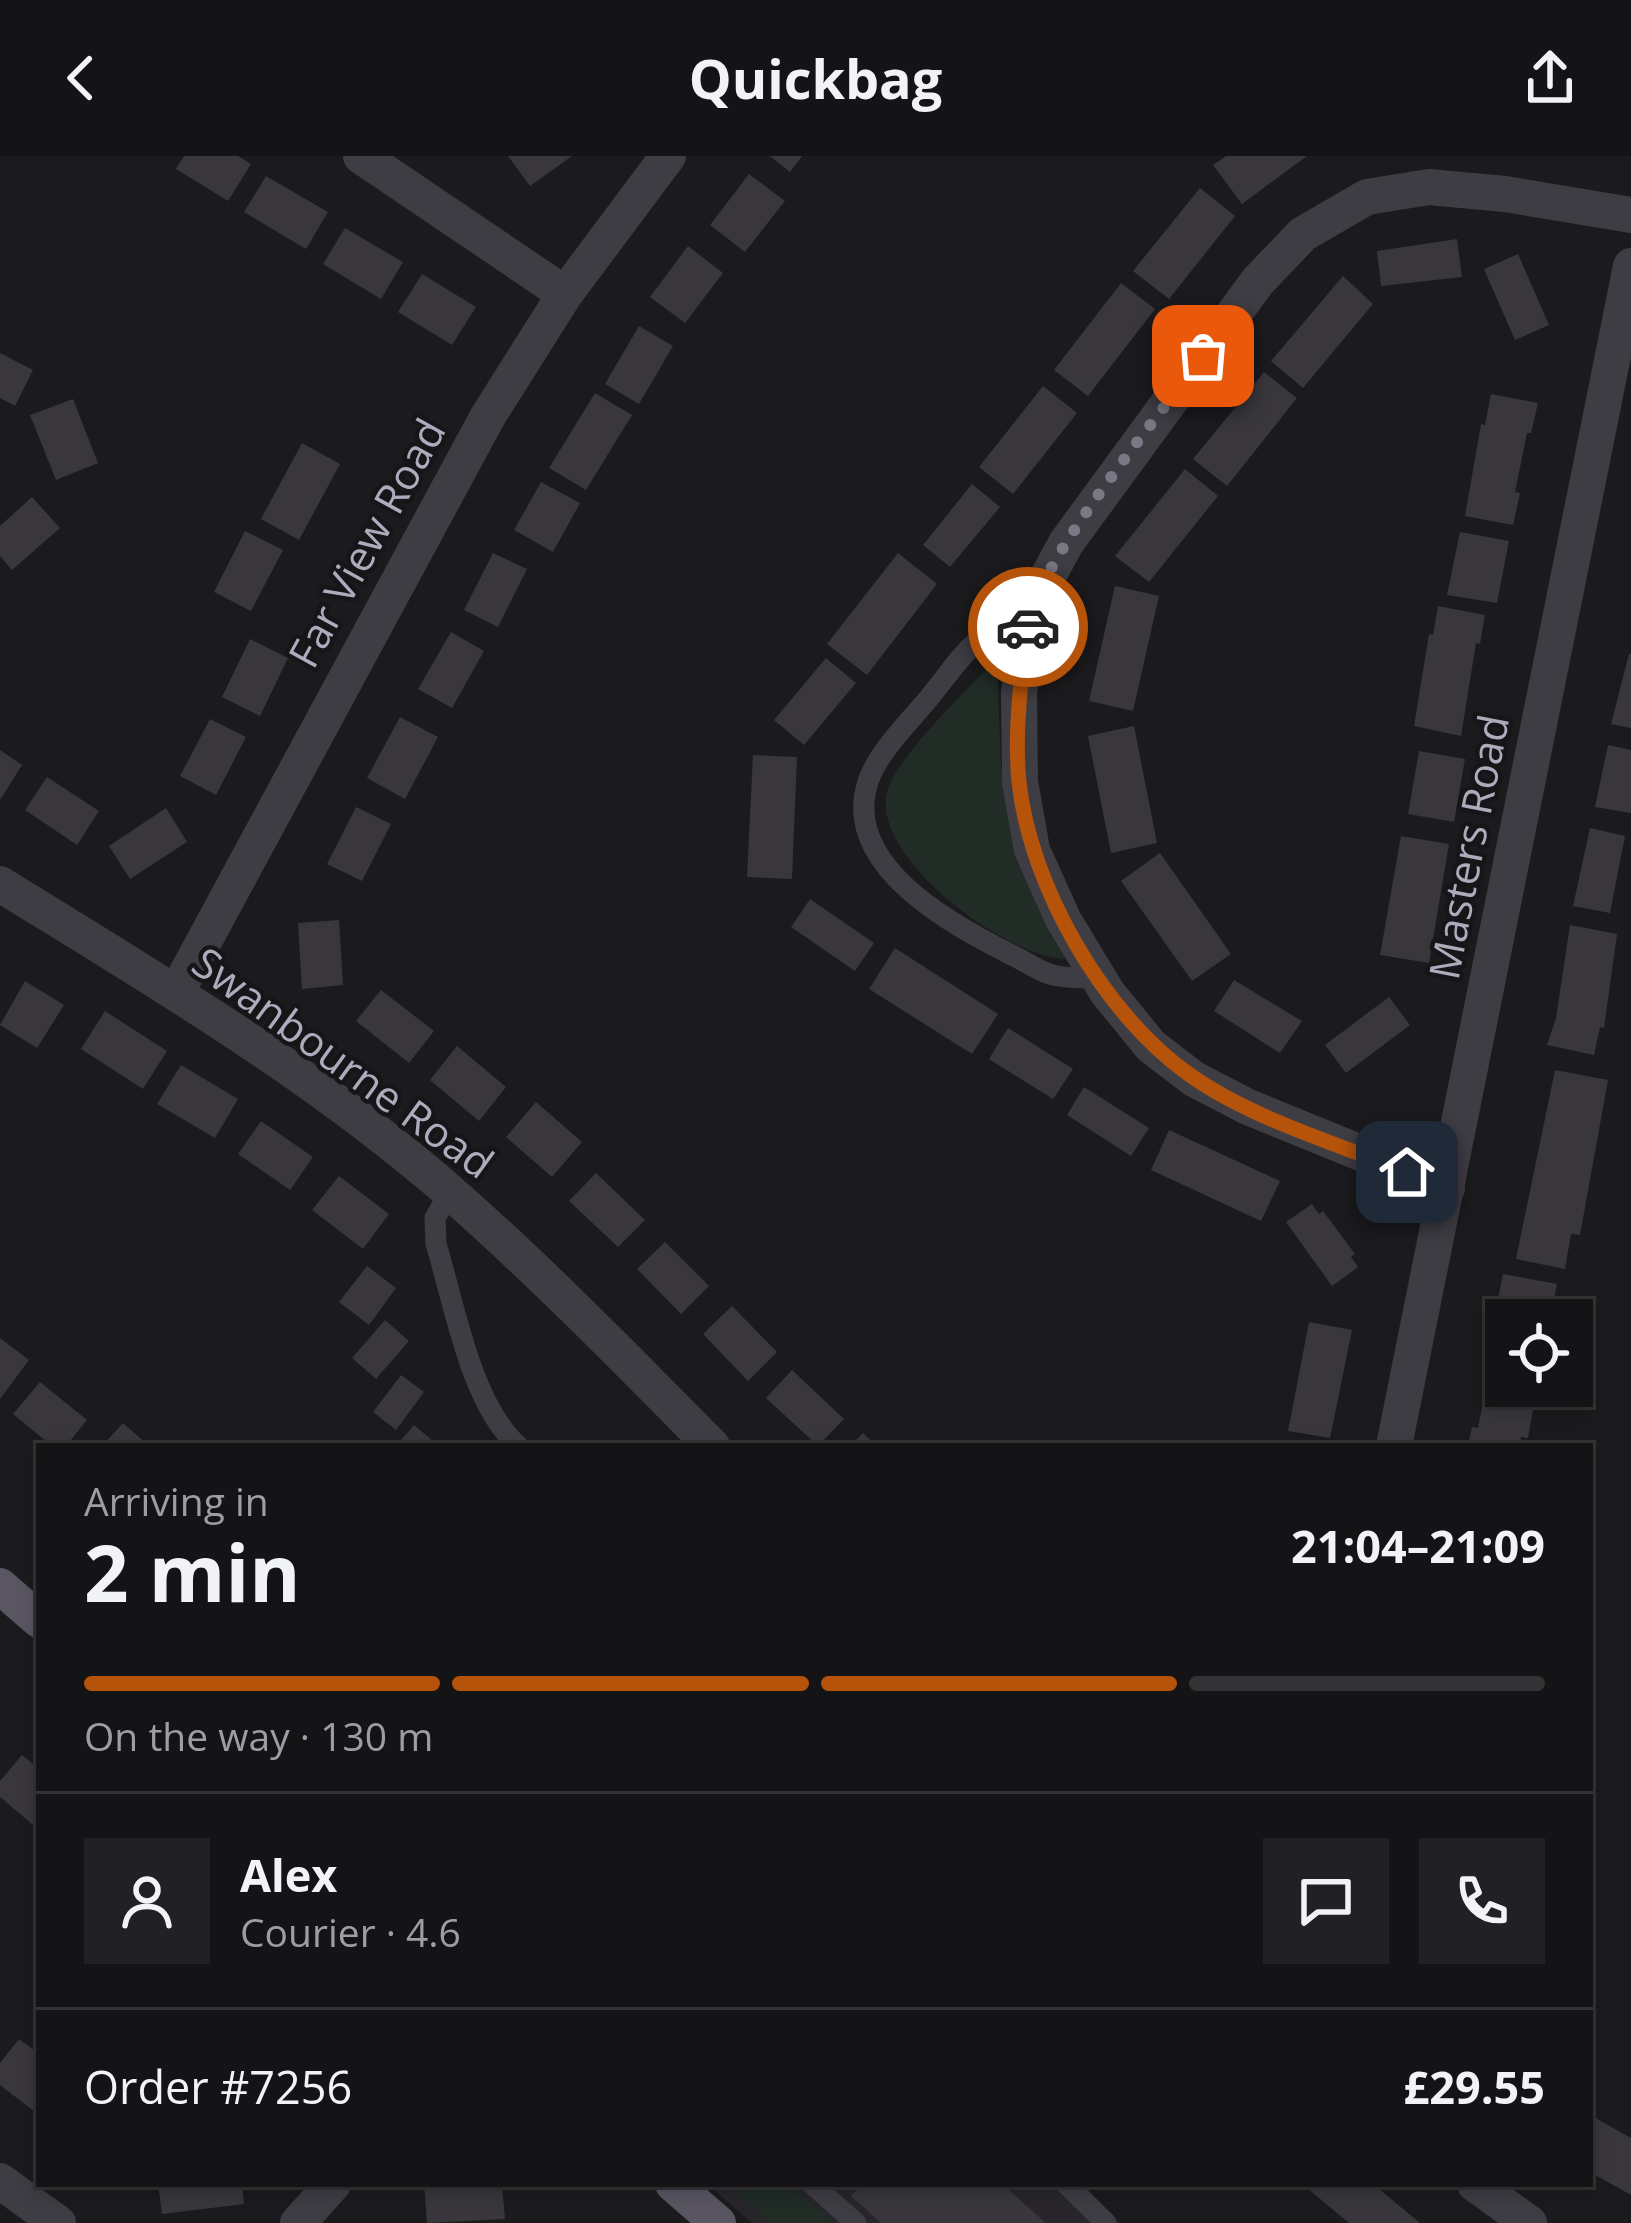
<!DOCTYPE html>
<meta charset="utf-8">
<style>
:root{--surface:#141416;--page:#212123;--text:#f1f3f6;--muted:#9d9ea1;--line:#333335;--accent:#b45309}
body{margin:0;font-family:"Open Sans",sans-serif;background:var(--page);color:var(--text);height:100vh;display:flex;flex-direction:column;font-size:45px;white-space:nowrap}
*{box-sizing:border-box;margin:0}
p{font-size:39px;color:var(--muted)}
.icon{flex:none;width:66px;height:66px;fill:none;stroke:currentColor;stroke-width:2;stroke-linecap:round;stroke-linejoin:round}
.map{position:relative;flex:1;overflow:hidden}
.side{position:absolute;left:36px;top:1287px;width:1557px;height:744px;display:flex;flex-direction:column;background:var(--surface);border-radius:0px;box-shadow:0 6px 18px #0003,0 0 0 3px var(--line)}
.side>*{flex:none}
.fabs{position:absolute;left:1485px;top:1143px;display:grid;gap:24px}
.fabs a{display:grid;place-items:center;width:108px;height:108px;border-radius:0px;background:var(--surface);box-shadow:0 6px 18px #0003,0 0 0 3px var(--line);font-size:60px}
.pin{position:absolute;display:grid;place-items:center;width:102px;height:102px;color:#fff;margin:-51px;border-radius:24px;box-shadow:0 6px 18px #0006}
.courier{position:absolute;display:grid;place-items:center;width:120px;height:120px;margin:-60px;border:9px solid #b45309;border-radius:50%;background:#fff;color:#222;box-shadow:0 3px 15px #0007}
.headline em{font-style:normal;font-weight:700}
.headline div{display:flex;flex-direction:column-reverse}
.headline{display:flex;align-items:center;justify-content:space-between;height:204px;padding:0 48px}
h1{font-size:78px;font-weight:700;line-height:90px}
.bar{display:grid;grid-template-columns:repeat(4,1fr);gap:18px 12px;align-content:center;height:144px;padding:0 48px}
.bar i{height:15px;border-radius:9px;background:var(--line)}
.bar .selected{background:var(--accent)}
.bar p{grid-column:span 4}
.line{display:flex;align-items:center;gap:30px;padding:0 48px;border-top:3px solid var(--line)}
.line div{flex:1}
.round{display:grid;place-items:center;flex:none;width:126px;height:126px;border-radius:0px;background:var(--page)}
header{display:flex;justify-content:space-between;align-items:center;height:156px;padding:0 48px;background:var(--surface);font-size:54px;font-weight:700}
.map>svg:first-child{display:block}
.built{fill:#28262a}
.green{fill:#212c27}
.building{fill:#39373c}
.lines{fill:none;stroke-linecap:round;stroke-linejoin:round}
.service{stroke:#3f3d44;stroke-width:21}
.minor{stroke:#3f3d44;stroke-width:36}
.primary{stroke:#595662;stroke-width:36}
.done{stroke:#7b7885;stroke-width:12;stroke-dasharray:0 21.6}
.route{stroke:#b45309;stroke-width:15}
.labels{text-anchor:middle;stroke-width:9;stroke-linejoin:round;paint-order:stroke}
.street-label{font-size:42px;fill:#afabbd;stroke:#161518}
</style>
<header><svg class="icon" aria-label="back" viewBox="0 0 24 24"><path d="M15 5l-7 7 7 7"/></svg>Quickbag<svg class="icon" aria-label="share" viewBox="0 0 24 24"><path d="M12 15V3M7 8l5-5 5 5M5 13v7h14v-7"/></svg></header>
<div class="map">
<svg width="1631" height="2067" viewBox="0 0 1631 2067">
<rect width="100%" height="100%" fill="#1b1a1d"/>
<!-- built -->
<path class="built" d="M707 2028H1083L1120 2067H752Z"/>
<!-- green -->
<path class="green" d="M997 502 1001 611 1016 704 1068 803C1012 805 870 703 887 636 895 602 971 530 997 502Z
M789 2028 833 2067H770L738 2038 737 2028Z"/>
<!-- building -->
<path class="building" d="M184 0H238L251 8 228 45 176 13Z
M508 0H572L530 30Z
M770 0H802L790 16Z
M1226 0H1307L1242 48 1213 9Z
M749 18 785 45 745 96 710 69Z
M266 20 328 56 306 93 244 56Z
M1200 32 1235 60 1169 143 1133 115Z
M345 72 403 106 381 143 323 108Z
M1457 83 1462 121 1381 130 1377 95Z
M688 90 723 117 685 167 650 141Z
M1518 98 1549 169 1515 184 1484 113Z
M422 118 476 151 452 189 398 156Z
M1343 120 1373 148 1303 232 1271 205Z
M1121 127 1155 153 1088 240 1054 214Z
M639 170 673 190 639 248 605 228Z
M0 197 33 214 15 250 0 242Z
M1264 216 1297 242 1227 330 1193 303Z
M1043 230 1077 257 1013 338 979 311Z
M595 237 632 259 586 334 549 312Z
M1491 238 1538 247 1531 277H1527L1515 336 1520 337 1513 369 1465 360 1481 268 1485 269Z
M73 243 98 307 56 324 30 259Z
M302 287 340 308 299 384 261 363Z
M1185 313 1218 340 1149 426 1115 400Z
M541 326 580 347 553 396 514 374Z
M972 328 1000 351 950 411 923 389Z
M32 341 60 372 12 414 0 400V370Z
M245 375 283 394 251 455 214 436Z
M1460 376 1509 385 1497 447 1447 439Z
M493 397 527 413 498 471 464 454Z
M898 397 937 428 867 519 827 488Z
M1115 430 1159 440 1133 555 1089 545Z
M1438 450 1485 459 1480 488 1476 487 1461 580 1414 570 1429 478 1433 479Z
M451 476 484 495 452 552 418 533Z
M250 483 288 502 260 560 222 541Z
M1629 498H1631V572L1611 568Z
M826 502 856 527 804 589 774 564Z
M400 561 438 581 405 643 367 622Z
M210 563 246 581 216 639 180 620Z
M1134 570 1157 687 1111 697 1088 580Z
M1608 589 1631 594V657L1595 651Z
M0 594 22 609 0 644Z
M1419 595 1465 603 1454 666 1408 658Z
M753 599 797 601 792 723 747 721Z
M47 621 99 655 77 689 25 654Z
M356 651 391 668 362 725 327 708Z
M166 652 187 686 130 723 109 690Z
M1590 672 1625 680 1610 757 1573 750Z
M1401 680 1449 688 1429 807 1380 799Z
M1160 697 1231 798 1192 825 1121 725Z
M810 743 874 787 855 815 791 771Z
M339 764 343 829 302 833 298 767Z
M1570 769 1617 778 1604 872 1600 871 1594 899 1547 889 1556 862Z
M895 792 998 858 972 898 869 833Z
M1234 824 1302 865 1280 897 1214 855Z
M25 825 64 849 37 892 0 869Z
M381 834 434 875 409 907 356 865Z
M1389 841 1410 869 1346 917 1325 889Z
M105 855 167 895 143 933 81 893Z
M1008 872 1073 913 1053 943 989 903Z
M457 890 506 931 479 965 430 924Z
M181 909 238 943 215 982 157 948Z
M1555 914 1608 924 1580 1079 1571 1078 1565 1113 1516 1103Z
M1084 931 1149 972 1131 1000 1067 959Z
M536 946 582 986 552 1021 506 981Z
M261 965 313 1001 290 1034 238 998Z
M1169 974 1280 1025 1261 1065 1151 1014Z
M596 1017 645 1064 618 1091 569 1045Z
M339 1020 389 1058 363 1093 312 1054Z
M1312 1048 1319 1058 1323 1055 1355 1098 1351 1101 1358 1111 1332 1130 1286 1066Z
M665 1086 709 1130 681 1158 637 1113Z
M367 1110 396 1132 369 1169 339 1146Z
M1503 1118 1557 1128 1550 1164H1506V1230H1537L1528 1282 1521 1281 1520 1290H1468L1472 1271 1478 1272 1502 1149 1497 1148Z
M732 1150 777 1196 748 1225 703 1178Z
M385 1164 409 1185 376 1223 352 1202Z
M1309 1166 1352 1174 1330 1282 1288 1275Z
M0 1182 29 1204 0 1243Z
M792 1214 844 1263 818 1290 766 1242Z
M401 1219 424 1236 396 1274 373 1256Z
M40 1226 87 1264 66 1290H52L13 1258Z
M123 1267 149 1290H102Z
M414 1269 439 1290H396Z
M863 1277 876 1290H850Z
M22 1599 39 1613V1674L0 1641V1625Z
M19 1883 39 1898V1959L0 1929V1907Z
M1590 1959 1631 1982V2039L1590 2016Z
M158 2028H242L244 2048 162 2058Z
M424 2028H502L505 2063 427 2067Z
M862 2028H1002L1046 2067H881L851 2040Z
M1310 2028H1373L1420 2067H1349L1307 2032Z"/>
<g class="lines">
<!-- service -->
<path class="service" d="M1030 454C974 477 965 497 929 542 909 566 880 594 869 623 838 708 952 769 1012 799 1025 805 1040 816 1053 819 1067 823 1085 821 1099 822
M450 1036 435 1062 436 1088C455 1150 470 1246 518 1290
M812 2028 856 2067
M1066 2028 1106 2067"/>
<!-- minor -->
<path class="minor" d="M361 0 565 138
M0 728C154 823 313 917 450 1036 541 1116 627 1204 712 1290
M176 837 488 260 565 138 668 0
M1447 1032 1248 951 1194 923 1151 890 1107 836 1063 763 1032 694 1020 626 1019 537 1030 454 1066 387 1258 125 1303 78 1367 41 1429 31 1505 38 1631 59
M1394 1290 1631 110
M0 2025 58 2067
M1475 2028 1529 2067
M298 2067 333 2028"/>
<!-- primary -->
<path class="primary" d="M0 1430 39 1464
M673 2028 718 2067"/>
</g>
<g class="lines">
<!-- done -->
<path class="done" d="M1028 471C1036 406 1160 259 1203 200"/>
<!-- route -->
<path class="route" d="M1028 471C1021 521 1014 575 1019 626 1030 730 1104 859 1190 919 1250 962 1338 988 1407 1016"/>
</g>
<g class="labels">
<!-- street labels -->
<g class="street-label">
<text transform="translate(367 387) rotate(-61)" y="15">Far View Road</text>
<text transform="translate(1469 691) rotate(-79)" y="15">Masters Road</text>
<text transform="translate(343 907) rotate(36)" y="15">Swanbourne Road</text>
</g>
</g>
</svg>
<div class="fabs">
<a><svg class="icon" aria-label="locate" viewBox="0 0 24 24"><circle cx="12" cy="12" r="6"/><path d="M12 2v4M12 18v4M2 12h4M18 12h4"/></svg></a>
</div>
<div class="pin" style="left:1203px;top:200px;background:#ea580c"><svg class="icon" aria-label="bag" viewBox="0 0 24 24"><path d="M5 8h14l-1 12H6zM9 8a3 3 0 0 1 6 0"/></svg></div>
<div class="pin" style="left:1407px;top:1016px;background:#1f2937"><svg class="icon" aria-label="home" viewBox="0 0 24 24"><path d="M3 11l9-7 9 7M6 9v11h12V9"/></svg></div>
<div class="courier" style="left:1028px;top:471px"><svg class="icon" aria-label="car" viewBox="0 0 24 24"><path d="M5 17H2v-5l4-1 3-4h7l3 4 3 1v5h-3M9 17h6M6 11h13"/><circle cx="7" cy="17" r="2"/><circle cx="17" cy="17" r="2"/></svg></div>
<section class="side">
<div class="headline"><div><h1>2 min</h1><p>Arriving in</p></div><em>21:04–21:09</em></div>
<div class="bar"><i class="selected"></i><i class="selected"></i><i class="selected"></i><i></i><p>On the way · 130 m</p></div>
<div class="line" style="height:216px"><a class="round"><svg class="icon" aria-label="person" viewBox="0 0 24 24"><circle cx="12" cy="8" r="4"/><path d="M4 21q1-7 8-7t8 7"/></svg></a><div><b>Alex</b><p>Courier · 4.6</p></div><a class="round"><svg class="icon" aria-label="chat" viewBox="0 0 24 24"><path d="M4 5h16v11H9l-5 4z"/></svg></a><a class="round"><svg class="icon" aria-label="phone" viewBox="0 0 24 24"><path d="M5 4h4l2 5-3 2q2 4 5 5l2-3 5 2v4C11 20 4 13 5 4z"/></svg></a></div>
<div class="line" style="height:156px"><div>Order #7256</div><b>£29.55</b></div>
</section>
</div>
